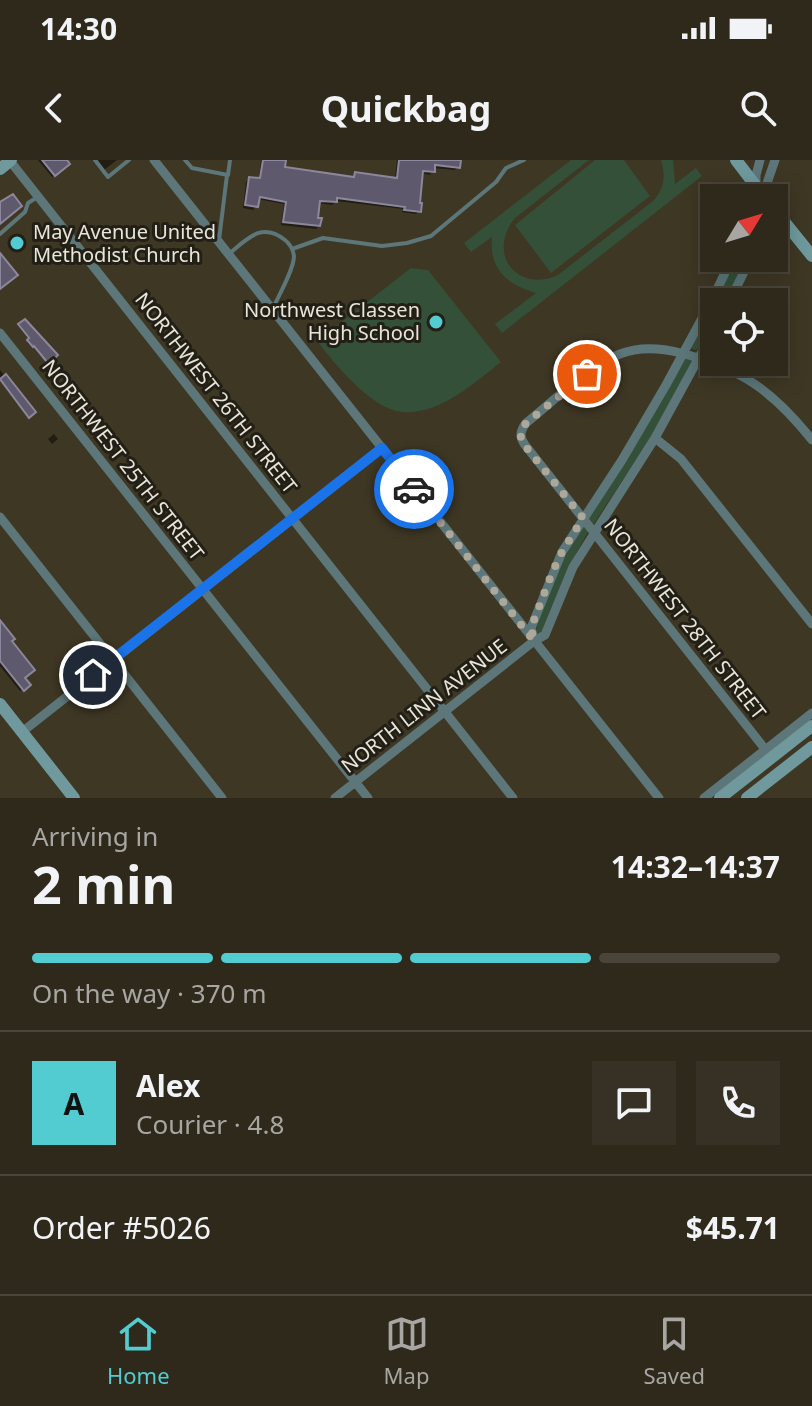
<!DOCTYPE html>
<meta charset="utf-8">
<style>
:root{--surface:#2e291b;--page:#363124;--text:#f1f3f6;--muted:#a7a6a3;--line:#49453a;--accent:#52ccd0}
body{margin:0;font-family:"Noto Sans",sans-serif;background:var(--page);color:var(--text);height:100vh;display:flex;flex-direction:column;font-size:30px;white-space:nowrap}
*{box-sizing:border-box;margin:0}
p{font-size:26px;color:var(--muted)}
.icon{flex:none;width:44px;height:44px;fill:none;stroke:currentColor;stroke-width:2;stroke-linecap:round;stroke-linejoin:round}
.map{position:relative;height:638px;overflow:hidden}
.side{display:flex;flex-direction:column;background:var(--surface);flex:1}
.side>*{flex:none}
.needle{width:52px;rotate:52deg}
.tools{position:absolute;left:700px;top:24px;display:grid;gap:16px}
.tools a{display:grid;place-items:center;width:88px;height:88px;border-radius:0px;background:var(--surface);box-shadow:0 4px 20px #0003,0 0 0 2px var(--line);font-size:40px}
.pin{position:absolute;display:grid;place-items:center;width:68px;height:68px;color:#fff;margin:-34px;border:4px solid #fff;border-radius:50%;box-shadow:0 2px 8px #0007}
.courier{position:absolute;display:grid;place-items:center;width:80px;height:80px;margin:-40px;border:6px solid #1a73e8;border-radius:50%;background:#fff;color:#222;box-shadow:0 2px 10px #0007}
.summary em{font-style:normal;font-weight:700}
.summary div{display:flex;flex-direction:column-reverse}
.summary{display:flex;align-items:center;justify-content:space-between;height:136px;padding:0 32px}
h1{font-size:52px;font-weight:700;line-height:60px}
.bar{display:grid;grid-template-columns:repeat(4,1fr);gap:12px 8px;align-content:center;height:96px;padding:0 32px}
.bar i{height:10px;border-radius:6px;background:var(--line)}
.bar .active{background:var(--accent)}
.bar p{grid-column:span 4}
.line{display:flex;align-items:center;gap:20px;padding:0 32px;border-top:2px solid var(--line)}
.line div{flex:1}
.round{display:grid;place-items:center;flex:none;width:84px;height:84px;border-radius:0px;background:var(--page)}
.status{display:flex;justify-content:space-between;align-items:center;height:56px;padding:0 40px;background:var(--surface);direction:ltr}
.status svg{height:22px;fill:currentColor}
header{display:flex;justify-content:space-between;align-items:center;height:104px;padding:0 32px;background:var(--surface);font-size:36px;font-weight:700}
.tabs{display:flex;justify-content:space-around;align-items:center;height:112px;border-top:2px solid var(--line);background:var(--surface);font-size:22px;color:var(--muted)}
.tabs a{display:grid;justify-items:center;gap:4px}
.tabs .active{color:var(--accent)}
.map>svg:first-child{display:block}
.green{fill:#345038}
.shadow{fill:#0007}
.building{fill:#5f596d;stroke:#8c879c;stroke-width:2}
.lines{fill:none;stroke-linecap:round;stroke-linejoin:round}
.lane{stroke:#5c7679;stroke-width:4}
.street{stroke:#5c7679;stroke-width:9}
.secondary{stroke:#6f999d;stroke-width:12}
.done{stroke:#ada89a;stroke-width:8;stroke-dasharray:0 14.4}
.route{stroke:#1a73e8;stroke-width:10}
.poi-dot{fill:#52ccd0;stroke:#221f16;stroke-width:3}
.labels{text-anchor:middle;stroke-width:6;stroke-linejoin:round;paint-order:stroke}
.poi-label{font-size:20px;fill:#e9e5d9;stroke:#221f16;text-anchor:start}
.street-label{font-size:20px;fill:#e9e5d9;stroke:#221f16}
</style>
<div class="status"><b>14:30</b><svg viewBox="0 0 49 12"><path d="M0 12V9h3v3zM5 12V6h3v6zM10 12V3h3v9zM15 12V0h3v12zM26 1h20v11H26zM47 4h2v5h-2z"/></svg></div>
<header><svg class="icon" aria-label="back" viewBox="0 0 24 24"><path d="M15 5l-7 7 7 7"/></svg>Quickbag<svg class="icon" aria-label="search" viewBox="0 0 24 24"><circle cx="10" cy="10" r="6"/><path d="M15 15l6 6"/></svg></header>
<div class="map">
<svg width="812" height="638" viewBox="0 0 812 638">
<rect width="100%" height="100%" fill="#3e3724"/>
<!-- green -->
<path class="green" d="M571 0H589L515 58C486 93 517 134 558 115L653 41C664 29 666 16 661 0H673L675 24 696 8 702 16 502 173 495 164 536 133C506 124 489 109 492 77L471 92 464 83Z
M595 0H624L650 36 551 113 515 65Z
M735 98H746L724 142H714V163L702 188 695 190 691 188 690 184Z
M411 108 428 110 501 202C474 223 440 255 402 252 371 249 335 204 317 181Z
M685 198 693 200 652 275 593 365 589 360V354Z
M584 364 589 370 569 406 542 473H536C542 434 564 397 584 364Z"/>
<!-- shadow -->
<path class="shadow" d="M38 0H65L68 4 52 17Z
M96 0H117L104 10Z
M261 0H283L282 9 352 18 355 15 395 19 397 0H459L458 7 455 10 433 8 430 15 421 13 419 51 416 54 402 52 403 49 336 41 332 45 318 43 316 60 319 66 316 69 281 65 284 44 257 39 256 46 253 50 243 48 246 22 250 19 259 20Z
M24 162 50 198 45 201 32 185 31 186 27 182 29 180 19 167Z
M0 210 33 252 27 257 0 220Z
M54 274 58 279 52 284 48 279Z
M0 464 9 481 23 518 28 525 20 531 0 506Z"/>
<!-- building -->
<path class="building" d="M42 0H67L70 4 55 16Z
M263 0H286L285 7 354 17 355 12 397 18 399 0H461L460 8 435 5V12L423 11 420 43H422L421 52 404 50 405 47 337 38V42L320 41 318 58H322L320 66 283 62 286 42 260 37 258 47 245 45 249 17 260 18Z
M13 34 22 46 0 64V42Z
M0 93 18 115 0 129Z
M25 159 58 195 53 200 52 198 47 202 34 186 33 187 27 180 29 178 18 164Z
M6 214 36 252 29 258 0 219Z
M0 460 15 479 12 481 35 510 25 518 31 525 24 531 0 501Z"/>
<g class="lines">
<!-- lane -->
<path class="lane" d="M95 0 108 17 129 0
M185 0 192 8 228 15 230 0
M0 74 25 52 28 43 36 38
M219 80 227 15
M292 89 323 78 382 86 407 83 431 76 496 22 506 8 524 0
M230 93C248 78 262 62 285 80 290 84 293 89 294 96 294 109 279 135 273 148"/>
<!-- street -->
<path class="street" d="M154 0 659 638
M10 1 513 638
M756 38V15L760 0
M766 38 767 23 775 0
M729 142 751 98
M0 173 368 638
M655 278 681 299 812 464
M0 357 222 638
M534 478 531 468 562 392 622 300 666 225 712 140 732 98
M22 572 382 288
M765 589 525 285C519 277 520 271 526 263 554 241 588 206 620 194 640 186 661 188 681 193 742 209 773 231 812 280
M335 638 534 481 545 475 573 407 655 278 714 170
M704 638 812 553"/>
<!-- secondary -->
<path class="secondary" d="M736 0 765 38
M0 9 11 0
M774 49 812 96
M0 544 74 638
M720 638 812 566
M747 638 812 587"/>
</g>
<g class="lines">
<!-- done -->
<path class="done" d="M414 329 534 481 531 468 552 413 562 392 583 358 522 282 520 273 526 263 587 214"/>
<!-- route -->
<path class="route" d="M93 515 382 288 414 329"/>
</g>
<!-- markers -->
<g class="poi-dot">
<circle cx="17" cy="83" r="8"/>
<circle cx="436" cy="162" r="8"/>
</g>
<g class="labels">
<!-- poi labels -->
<g class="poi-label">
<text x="33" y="79">May Avenue United<tspan x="33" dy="23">Methodist Church</tspan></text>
<text x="420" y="157" text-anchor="end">Northwest Classen<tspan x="420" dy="23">High School</tspan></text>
</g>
<!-- street labels -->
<g class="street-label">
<text transform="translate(216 233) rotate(52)" y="7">NORTHWEST 26TH STREET</text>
<text transform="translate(123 300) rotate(52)" y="7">NORTHWEST 25TH STREET</text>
<text transform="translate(685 459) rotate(52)" y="7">NORTHWEST 28TH STREET</text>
<text transform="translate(424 546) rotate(-38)" y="7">NORTH LINN AVENUE</text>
</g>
</g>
</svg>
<div class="tools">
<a><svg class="needle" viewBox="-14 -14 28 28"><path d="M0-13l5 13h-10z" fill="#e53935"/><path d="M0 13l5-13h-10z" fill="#a7a6a3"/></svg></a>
<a><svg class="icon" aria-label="locate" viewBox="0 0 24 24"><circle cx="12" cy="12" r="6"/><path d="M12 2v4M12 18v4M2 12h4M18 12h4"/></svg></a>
</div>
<div class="pin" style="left:587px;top:214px;background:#ea580c"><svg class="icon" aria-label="bag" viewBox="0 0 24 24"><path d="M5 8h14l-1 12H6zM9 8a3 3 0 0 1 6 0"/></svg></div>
<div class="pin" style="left:93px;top:515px;background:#1f2937"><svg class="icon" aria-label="home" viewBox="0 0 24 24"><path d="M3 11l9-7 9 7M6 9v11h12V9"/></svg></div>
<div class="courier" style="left:414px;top:329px"><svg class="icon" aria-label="car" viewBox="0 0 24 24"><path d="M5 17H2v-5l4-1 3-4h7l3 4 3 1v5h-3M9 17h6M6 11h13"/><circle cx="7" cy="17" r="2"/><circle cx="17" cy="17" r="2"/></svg></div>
</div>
<section class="side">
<div class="summary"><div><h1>2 min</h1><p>Arriving in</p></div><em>14:32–14:37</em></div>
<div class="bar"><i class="active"></i><i class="active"></i><i class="active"></i><i></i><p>On the way · 370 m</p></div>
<div class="line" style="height:144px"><b class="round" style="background:var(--accent);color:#111">A</b><div><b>Alex</b><p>Courier · 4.8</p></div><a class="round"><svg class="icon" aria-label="chat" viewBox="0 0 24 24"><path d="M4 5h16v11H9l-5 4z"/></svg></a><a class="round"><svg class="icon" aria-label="phone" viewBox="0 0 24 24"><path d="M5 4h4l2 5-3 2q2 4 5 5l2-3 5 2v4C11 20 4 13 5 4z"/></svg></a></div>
<div class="line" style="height:104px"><div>Order #5026</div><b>$45.71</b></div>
</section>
<nav class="tabs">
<a class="active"><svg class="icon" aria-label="home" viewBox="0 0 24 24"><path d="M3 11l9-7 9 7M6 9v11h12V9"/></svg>Home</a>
<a><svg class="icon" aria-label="map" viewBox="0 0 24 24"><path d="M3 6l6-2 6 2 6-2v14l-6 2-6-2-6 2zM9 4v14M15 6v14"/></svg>Map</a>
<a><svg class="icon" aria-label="saved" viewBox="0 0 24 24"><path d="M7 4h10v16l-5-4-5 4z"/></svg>Saved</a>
</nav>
